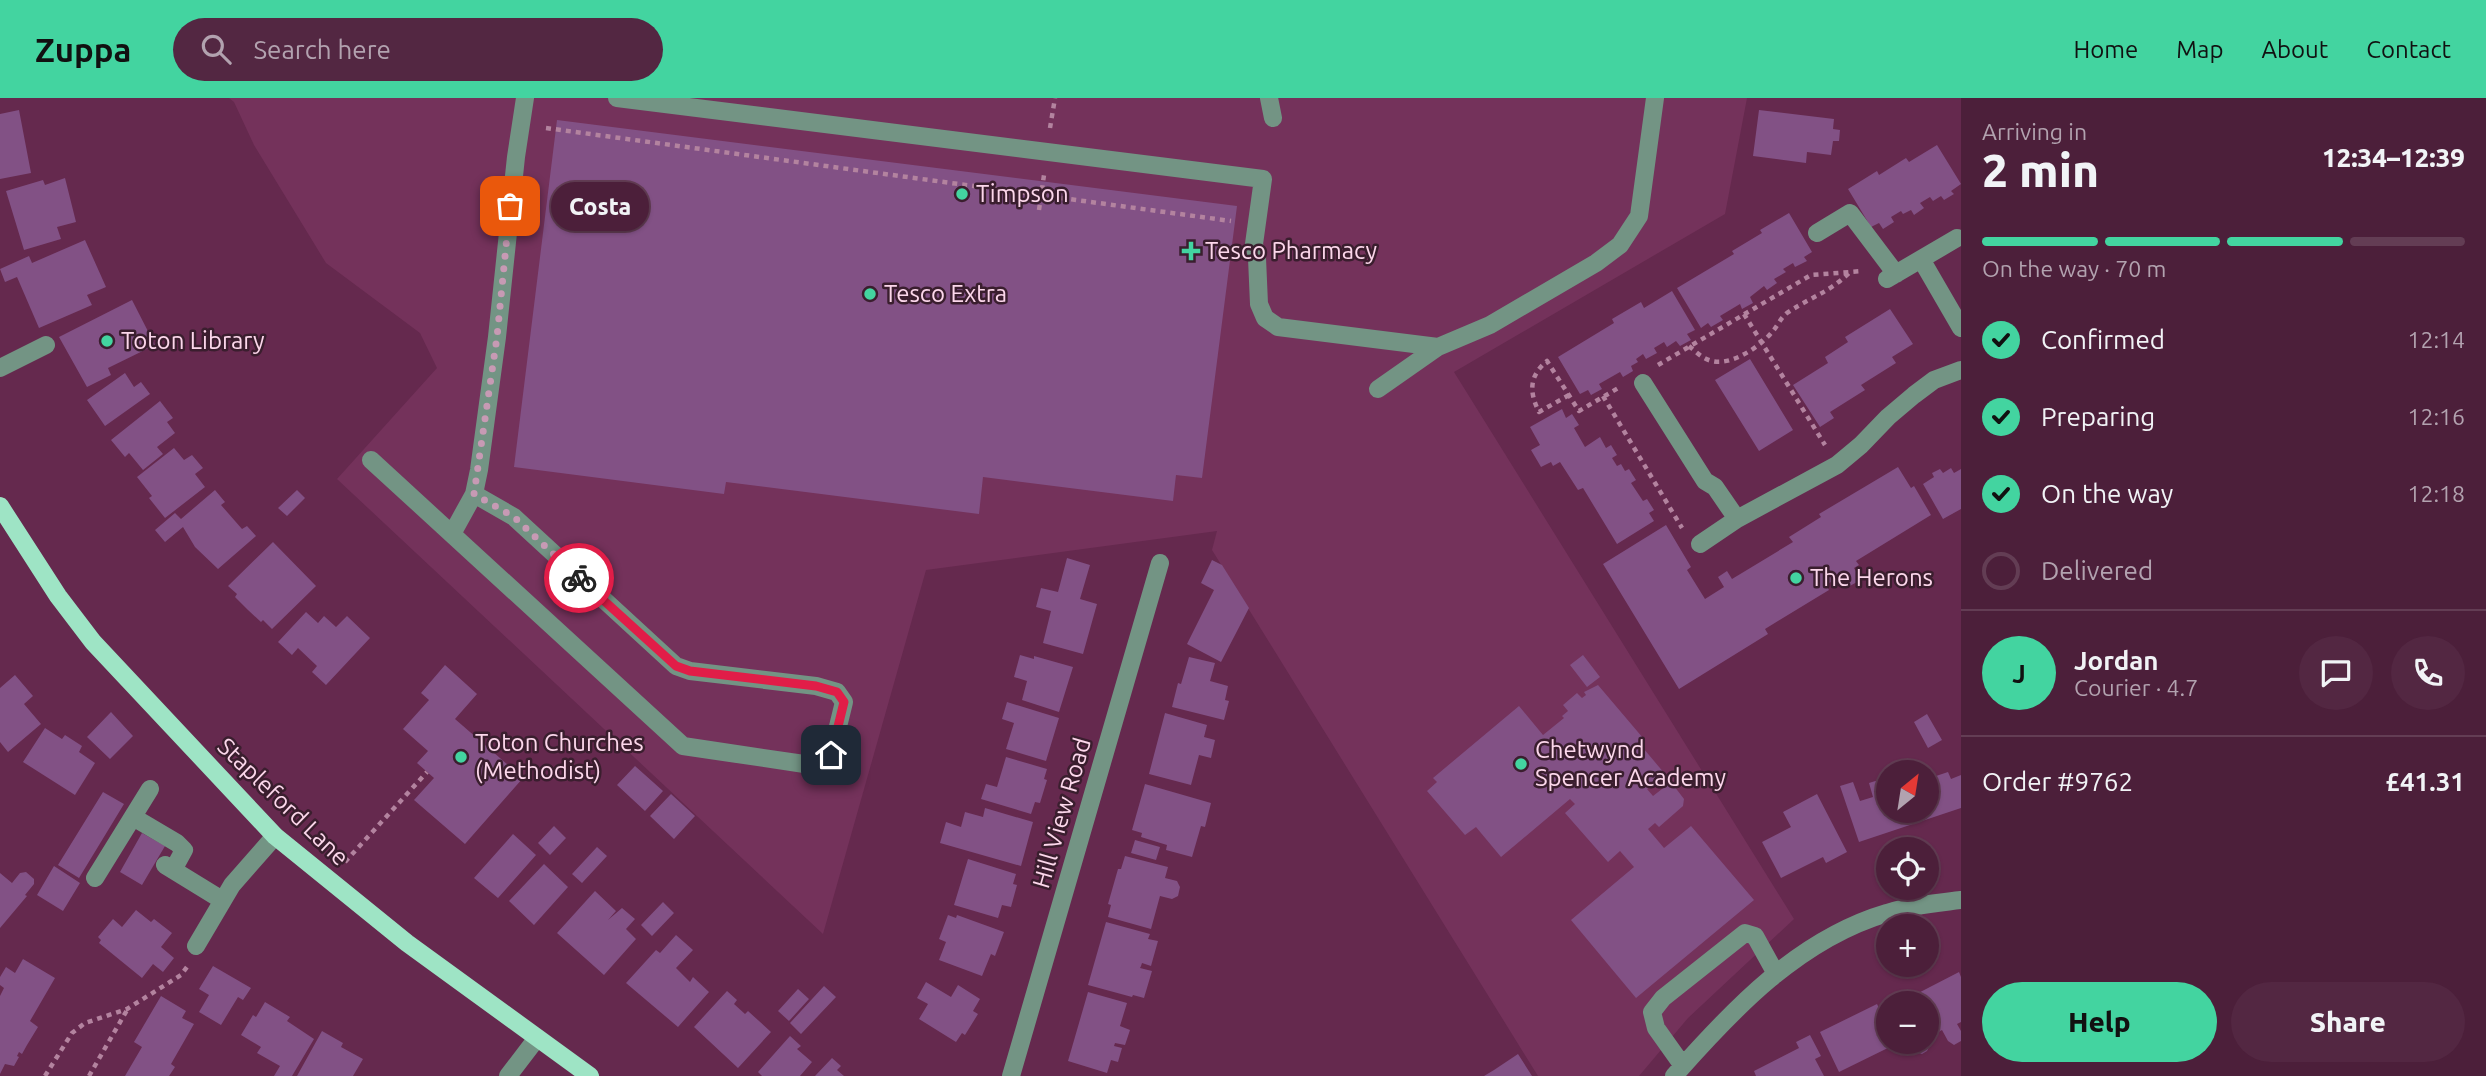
<!DOCTYPE html>
<meta charset="utf-8">
<style>
:root{--surface:#4c1f3a;--page:#532742;--text:#f1f3f6;--muted:#b2a2af;--line:#633d54;--accent:#43d4a0}
body{margin:0;font-family:Ubuntu,sans-serif;background:var(--page);color:var(--text);height:100vh;display:flex;flex-direction:column;font-size:26px;white-space:nowrap}
*{box-sizing:border-box;margin:0}
p{font-size:23px;color:var(--muted)}
.icon{flex:none;width:38px;height:38px;fill:none;stroke:currentColor;stroke-width:2;stroke-linecap:round;stroke-linejoin:round}
.map{position:relative;flex:1;overflow:hidden}
.sheet{display:flex;flex-direction:column;background:var(--surface);width:525px}
.sheet>*{flex:none}
.needle{width:46px;rotate:30deg}
.fabs{position:absolute;left:1876px;top:662px;display:grid;gap:14px}
.fabs a{display:grid;place-items:center;width:63px;height:63px;border-radius:50%;background:var(--surface);box-shadow:0 2px 5px #0004,0 0 0 2px var(--line);font-size:35px}
.pin{position:absolute;display:grid;place-items:center;width:60px;height:60px;color:#fff;margin:-30px;border-radius:14px;box-shadow:0 4px 10px #0006}
.courier{position:absolute;display:grid;place-items:center;width:70px;height:70px;margin:-35px;border:5px solid #e11d48;border-radius:50%;background:#fff;color:#222;box-shadow:0 2px 9px #0007}
.bubble{position:absolute;height:49px;border-radius:24px;background:var(--surface);box-shadow:0 2px 5px #0004,0 0 0 2px var(--line);font-size:23px;font-weight:800;line-height:49px;text-align:center}
.overview em{font-style:normal;font-weight:800}
.overview div{display:flex;flex-direction:column-reverse}
.overview{display:flex;align-items:center;justify-content:space-between;height:119px;padding:0 21px}
h1{font-size:46px;font-weight:800;line-height:52px}
.bar{display:grid;grid-template-columns:repeat(4,1fr);gap:10px 7px;align-content:center;height:84px;padding:0 21px}
.bar i{height:9px;border-radius:5px;background:var(--line)}
.bar .active{background:var(--accent)}
.bar p{grid-column:span 4}
.line{display:flex;align-items:center;gap:18px;padding:0 21px;border-top:2px solid var(--line)}
.line div{flex:1}
.round{display:grid;place-items:center;flex:none;width:74px;height:74px;border-radius:37px;background:var(--page)}
ol{padding:0 21px;list-style:none}
li{display:flex;align-items:center;gap:21px;height:77px}
li p{margin-inline-start:auto}
li .icon{padding:7px;border-radius:50%;background:var(--accent);color:#111;stroke-width:4}
li:last-child{color:var(--muted)}
li i{width:38px;height:38px;border:4px solid var(--line);border-radius:50%}
.primary-button{display:flex;gap:14px;margin-top:auto;padding:14px 21px}
.primary-button a{flex:1;height:80px;border-radius:42px;background:var(--accent);color:#111;font-size:28px;font-weight:800;line-height:80px;text-align:center}
.primary-button a+a{background:var(--page);color:var(--text)}
header{display:flex;align-items:center;gap:42px;box-sizing:border-box;height:98px;padding:0 35px;background:var(--accent);color:#111}
header strong{font-size:33px}
nav{display:flex;gap:38px;margin-inline-start:auto;font-size:24px}
.search{width:490px;height:63px;background:var(--page);display:flex;align-items:center;gap:18px;box-sizing:border-box;padding:0 24px;border-radius:38px;color:var(--muted);font-size:26px}
main{display:flex;flex:1;min-height:0}
.map>svg:first-child{display:block}
.built{fill:#74325b}
.building{fill:#825185}
.lines{fill:none;stroke-linecap:round;stroke-linejoin:round}
.path{stroke:#b3839f;stroke-width:4.5;stroke-dasharray:5 5;stroke-linecap:butt}
.minor{stroke:#739484;stroke-width:18}
.major{stroke:#9ee4c5;stroke-width:18}
.done{stroke:#c79ab4;stroke-width:7;stroke-dasharray:0 12.6}
.route{stroke:#e11d48;stroke-width:9}
.poi-dot{fill:#43d4a0;stroke:#3a1e2e;stroke-width:2.5}
.labels{text-anchor:middle;stroke-width:5;stroke-linejoin:round;paint-order:stroke}
.poi-label{font-size:24px;fill:#fcd7eb;stroke:#3a1e2e;text-anchor:start}
.street-label{font-size:24px;fill:#fcd7eb;stroke:#3a1e2e}
</style>
<header>
<strong>Zuppa</strong>
<div class="search"><svg class="icon" aria-label="search" viewBox="0 0 24 24"><circle cx="10" cy="10" r="6"/><path d="M15 15l6 6"/></svg>Search here</div>
<nav><a>Home</a><a>Map</a><a>About</a><a>Contact</a></nav>
</header>
<main>
<div class="map">
<svg width="1961" height="978" viewBox="0 0 1961 978">
<rect width="100%" height="100%" fill="#65294e"/>
<!-- built -->
<path class="built" d="M229 0H1747L1725 116 1454 274 1794 821 1688 920 1639 978H1538L1212 452 1217 433 926 472 823 836 337 381 437 270 420 235 326 165 254 47 234 4Z"/>
<!-- building -->
<path class="building" d="M19 12 31 75 0 81V16Z
M1759 12 1834 21 1833 31 1840 32 1839 43H1833L1831 57 1807 54 1806 65 1753 58Z
M557 22 1237 108 1202 380 1176 377 1173 403 983 379 979 416 726 384 724 396 514 369Z
M1937 47 1961 86 1951 93 1954 96 1944 102 1941 98 1933 103 1930 99 1920 105 1924 110 1914 117 1911 112 1903 116 1901 113 1891 119 1894 124 1883 131 1879 125 1871 129 1848 91 1877 73 1879 77 1906 60 1909 64Z
M65 80 76 124 57 129 61 141 24 152 6 93 43 82 45 87Z
M1789 115 1812 154 1804 159 1807 163 1795 169 1793 165 1783 171 1786 174 1774 181 1777 185 1767 192 1764 188 1750 199 1753 205 1742 211 1740 206 1720 218 1723 222 1711 229 1708 225 1701 230 1677 190 1734 156 1732 153 1762 135 1760 132Z
M85 142 106 189 87 197 92 207 39 230 17 179 5 184 0 171 29 158 32 165Z
M1672 193 1695 232 1687 236 1691 242 1680 248 1676 243 1667 249 1664 244 1654 250 1657 255 1646 261 1643 256 1636 261 1638 264 1631 268 1633 273 1623 279 1620 274 1599 286 1602 291 1591 297 1588 292 1580 296 1558 259 1614 225 1612 221 1641 204 1644 210Z
M132 202 155 247 108 270 111 277 87 289 59 239Z
M1890 211 1913 246 1892 259 1896 265 1861 287 1865 292 1830 314 1834 320 1820 329 1793 287 1828 265 1825 259 1848 244 1845 239Z
M1750 261 1793 332 1759 353 1715 282Z
M125 275 134 289 141 284 150 296 105 328 87 302Z
M160 303 173 320 167 324 175 335 157 349 163 356 143 372 129 355 125 359 111 342Z
M1562 311 1566 320 1572 316 1579 327 1574 330 1585 349 1600 339 1606 350 1611 347 1617 357 1612 360 1617 368 1621 366 1625 373 1629 371 1636 382 1631 385 1643 403 1647 401 1654 412 1649 415 1654 423 1617 446 1583 390 1578 392 1560 364 1553 368 1551 364 1541 369 1531 352 1540 347 1530 329Z
M174 350 184 362 192 357 203 370 195 376 205 389 165 420 149 400 152 398 137 379Z
M1898 369 1911 390 1914 388 1931 417 1856 463 1859 467 1854 470 1859 478 1857 484 1848 489 1841 488 1836 481 1826 487 1829 492 1765 531 1768 536 1679 591 1603 466 1666 427 1691 469 1687 472 1705 501 1724 489 1718 479 1727 473 1732 481 1793 444 1789 439 1821 419 1819 416Z
M1951 370 1954 375 1961 371V411L1943 421 1923 386 1934 379 1932 375 1940 371 1943 375Z
M215 392 225 404 221 407 242 431 247 428 256 438 218 471 195 449 183 429 165 444 155 432 175 415 181 421Z
M297 392 305 400 287 418 278 410Z
M273 444 316 488 272 531 263 522 261 524 248 512 235 499 237 496 228 488Z
M1067 460 1090 467 1080 501 1097 506 1083 556 1043 545 1051 513 1036 509 1041 490 1058 494Z
M1212 462 1222 467 1249 510 1221 564 1187 546 1214 492 1201 485Z
M306 514 318 525 324 518 336 529 347 518 370 540 326 587 312 574 317 568 298 550 292 557 278 544Z
M1020 557 1034 561V558L1073 569 1059 614 1022 602 1027 583 1014 579Z
M1583 557 1600 579 1587 589 1570 567Z
M1189 559 1215 565 1210 583 1228 588 1225 602 1229 603 1224 622 1172 609 1178 585 1181 586Z
M445 567 477 596 455 621 523 680 465 746 414 702 434 680 417 665 428 653 403 631 429 602 421 595Z
M15 577 33 598 24 606 41 626 8 654 0 644V590Z
M1598 587 1643 640 1638 644 1665 676 1647 691 1653 698 1671 684 1684 701 1683 708 1659 729 1655 725 1648 731 1664 750 1691 728 1754 802 1636 900 1571 822 1634 769 1620 753 1608 764 1565 715 1575 706 1570 701 1501 759 1476 729 1465 737 1427 693 1437 684 1433 680 1519 608 1543 637 1564 620 1562 618 1568 613 1563 607 1577 595 1582 600 1586 597 1584 594Z
M1007 604 1059 620 1046 663 1006 651 1014 625 1002 621Z
M111 614 133 638 110 661 87 639Z
M1165 615 1207 627 1204 639 1215 642 1211 660 1199 657 1191 687 1149 676Z
M1927 616 1942 642 1928 650 1914 624Z
M45 630 62 641 65 637 82 648 79 654 95 665 75 697 23 664Z
M1006 659 1047 671 1044 681 1047 682 1040 705 1035 704 1031 716 981 701 986 686 997 689Z
M635 668 663 693 645 713 617 687Z
M1948 674 1951 681 1961 677V710L1859 744 1840 688 1853 684 1860 703 1873 699 1869 685 1888 679V712H1927V681Z
M1145 686 1211 705 1205 729 1201 728 1192 759 1166 752 1167 747 1141 739 1142 735 1132 732Z
M103 694 124 706 79 780 58 767Z
M671 696 695 718 674 741 650 718Z
M1817 696 1847 754 1826 765 1823 759 1781 780 1762 744 1791 729 1783 714Z
M985 710 1033 724 1021 768 940 745 946 724 961 729 965 714 983 719Z
M554 728 566 740 550 757 538 745Z
M142 735 165 748 142 787 120 774Z
M513 736 536 757 498 800 474 780Z
M1135 742 1160 749 1156 762 1131 755Z
M597 749 607 758 582 785 572 776Z
M1125 758 1168 769 1165 780 1177 783 1180 789 1178 798 1172 801 1160 798 1151 831 1108 819 1111 807 1108 806 1118 771H1121Z
M968 761 1016 776 1013 786 1017 787 1011 809 1002 807 998 820 954 807Z
M544 766 568 789 534 827 509 803Z
M54 768 80 785 63 813 37 797Z
M26 774 34 781V786L25 797 27 798 0 830V775L12 785 20 775Z
M595 793 616 813 608 822 622 810 635 821 626 831 636 841 604 877 557 835Z
M663 804 674 815 652 838 641 827Z
M136 812 151 824 154 821 172 835 161 849 174 860 163 874 153 866 142 880 99 845 101 842 98 839 113 821 122 829Z
M948 817 956 820 957 817 1004 834 995 858 991 856 982 878 939 862 946 844 939 841Z
M1106 824 1150 836 1148 841 1158 843 1151 868 1142 865 1141 868 1140 870 1152 873 1144 900 1133 897 1132 899 1088 887Z
M676 837 693 852 676 870 690 884 693 879 709 894 678 929 626 885 656 852 660 855Z
M23 861 55 880 30 923 38 929 27 947 22 956 19 954 17 958 19 959 14 968 5 966 0 976V898L4 890 0 887V879L6 869 15 875Z
M213 868 251 890 243 902 238 899 221 927 199 914 209 897 199 891Z
M1959 874 1961 879V924L1957 926 1961 933V943L1954 947 1948 943 1942 932 1927 940V905H1899Z
M926 884 951 899 958 887 980 901 973 913 978 916 965 937 962 935 956 944 919 921 928 906 917 900Z
M824 888 836 899 801 936 790 925Z
M798 891 809 901 789 923 778 913Z
M727 893 737 902 734 906 745 916 748 913 771 934 738 970 694 929Z
M1088 894 1127 905 1120 928 1130 932 1125 947 1115 945 1114 948 1122 950 1118 964 1111 962 1107 975 1068 963Z
M161 898 186 913 182 920 194 926 171 966 175 969 169 978H125L142 949 134 944Z
M265 904 290 919 287 923 314 941 292 978H274L280 968 257 955 261 949 241 937 253 917 256 919Z
M1877 906 1888 929V943H1895L1896 946 1839 974 1820 934Z
M322 933 343 945 341 949 363 961 353 978H297Z
M1810 937 1821 958 1815 961 1824 978H1756L1754 973 1799 950 1796 944Z
M790 938 801 948 797 951 812 964 800 978H762L758 974Z
M1910 943H1928L1930 947 1927 953 1922 956 1916 954Z
M1518 956 1532 978H1484L1494 972Z
M832 960 841 968 837 972 844 978H815Z"/>
<g class="lines">
<!-- path -->
<path class="path" d="M546 30 1231 123
M1050 30 1055 0
M1039 112 1044 77
M1744 216 1825 347
M1689 248C1696 254 1703 261 1712 263 1732 268 1761 248 1773 233 1779 226 1781 218 1790 213 1813 198 1828 195 1849 175
M1658 267 1811 177 1863 173
M1569 297 1539 314C1529 294 1529 278 1547 263L1579 313 1620 289
M1603 298 1682 430
M345 764 427 674
M45 978 72 935 85 925 127 911 181 877 187 869
M89 978 127 912"/>
<!-- minor -->
<path class="minor" d="M617 0 1263 81 1254 146 1257 160 1259 206 1265 220 1278 229 1438 249
M1269 0 1273 20
M1817 135 1850 115 1896 176
M1921 161 1961 230
M1887 181 1957 140
M0 270 46 247
M1643 285 1705 383 1715 389 1737 421
M1378 291 1438 249 1490 227 1596 165 1620 147 1639 118 1655 0
M371 362 683 648 811 667 825 665 831 657 844 604 837 594 816 588 690 573 676 568 514 419 474 396
M452 436 474 396 479 372 497 239 516 59 525 0
M1700 446 1737 421 1837 367 1861 347 1888 319 1914 297 1934 282 1961 272
M133 719 177 745 184 752 173 772
M165 767 222 802
M95 780 150 691
M196 848 232 787 275 738
M1683 968 1656 930 1652 914 1663 900 1745 835 1755 838 1776 876
M508 978 537 940
M1011 978 1160 465
M1674 978C1733 911 1799 841 1887 815 1911 807 1937 805 1961 802"/>
<!-- major -->
<path class="major" d="M0 408 58 498 93 544 275 738 407 845 590 978"/>
</g>
<g class="lines">
<!-- done -->
<path class="done" d="M510 108 497 239 474 396 514 419 579 480"/>
<!-- route -->
<path class="route" d="M579 480 676 568 690 573 816 588 837 594 844 604 831 657"/>
</g>
<!-- markers -->
<g class="poi-dot">
<circle cx="962" cy="96" r="7"/>
<path d="M1187.5 142.5h7v7h7v7h-7v7h-7v-7h-7v-7h7z"/>
<circle cx="870" cy="196" r="7"/>
<circle cx="107" cy="243" r="7"/>
<circle cx="1796" cy="480" r="7"/>
<circle cx="461" cy="659" r="7"/>
<circle cx="1521" cy="666" r="7"/>
</g>
<g class="labels">
<!-- poi labels -->
<g class="poi-label">
<text x="976" y="104">Timpson</text>
<text x="1205" y="161">Tesco Pharmacy</text>
<text x="884" y="204">Tesco Extra</text>
<text x="121" y="251">Toton Library</text>
<text x="1810" y="488">The Herons</text>
<text x="475" y="653">Toton Churches<tspan x="475" dy="28">(Methodist)</tspan></text>
<text x="1535" y="660">Chetwynd<tspan x="1535" dy="28">Spencer Academy</tspan></text>
</g>
<!-- street labels -->
<g class="street-label">
<text transform="translate(283 704) rotate(44)" y="8">Stapleford Lane</text>
<text transform="translate(1062 715) rotate(-74)" y="8">Hill View Road</text>
</g>
</g>
</svg>
<div class="fabs">
<a><svg class="needle" viewBox="-14 -14 28 28"><path d="M0-13l5 13h-10z" fill="#e53935"/><path d="M0 13l5-13h-10z" fill="#b2a2af"/></svg></a>
<a><svg class="icon" aria-label="locate" viewBox="0 0 24 24"><circle cx="12" cy="12" r="6"/><path d="M12 2v4M12 18v4M2 12h4M18 12h4"/></svg></a>
<a>+</a>
<a>−</a>
</div>
<div class="pin" style="left:510px;top:108px;background:#ea580c"><svg class="icon" aria-label="bag" viewBox="0 0 24 24"><path d="M5 8h14l-1 12H6zM9 8a3 3 0 0 1 6 0"/></svg></div>
<div class="pin" style="left:831px;top:657px;background:#1f2937"><svg class="icon" aria-label="home" viewBox="0 0 24 24"><path d="M3 11l9-7 9 7M6 9v11h12V9"/></svg></div>
<div class="courier" style="left:579px;top:480px"><svg class="icon" aria-label="bike" viewBox="0 0 24 24"><circle cx="6" cy="16" r="4"/><circle cx="18" cy="16" r="4"/><path d="M6 16l4-8h5l3 8M10 8l3 8H6M13 5h3"/></svg></div>
<div class="bubble" style="left:551px;top:84px;width:98px">Costa</div>
</div>
<section class="sheet">
<div class="overview"><div><h1>2 min</h1><p>Arriving in</p></div><em>12:34–12:39</em></div>
<div class="bar"><i class="active"></i><i class="active"></i><i class="active"></i><i></i><p>On the way · 70 m</p></div>
<ol>
<li><svg class="icon" aria-label="check" viewBox="0 0 24 24"><path d="M5 12l5 5 9-10"/></svg>Confirmed<p>12:14</p></li>
<li><svg class="icon" aria-label="check" viewBox="0 0 24 24"><path d="M5 12l5 5 9-10"/></svg>Preparing<p>12:16</p></li>
<li><svg class="icon" aria-label="check" viewBox="0 0 24 24"><path d="M5 12l5 5 9-10"/></svg>On the way<p>12:18</p></li>
<li><i></i>Delivered</li>
</ol>
<div class="line" style="height:126px"><b class="round" style="background:var(--accent);color:#111">J</b><div><b>Jordan</b><p>Courier · 4.7</p></div><a class="round"><svg class="icon" aria-label="chat" viewBox="0 0 24 24"><path d="M4 5h16v11H9l-5 4z"/></svg></a><a class="round"><svg class="icon" aria-label="phone" viewBox="0 0 24 24"><path d="M5 4h4l2 5-3 2q2 4 5 5l2-3 5 2v4C11 20 4 13 5 4z"/></svg></a></div>
<div class="line" style="height:91px"><div>Order #9762</div><b>£41.31</b></div>
<div class="primary-button"><a>Help</a><a>Share</a></div>
</section>
</main>
